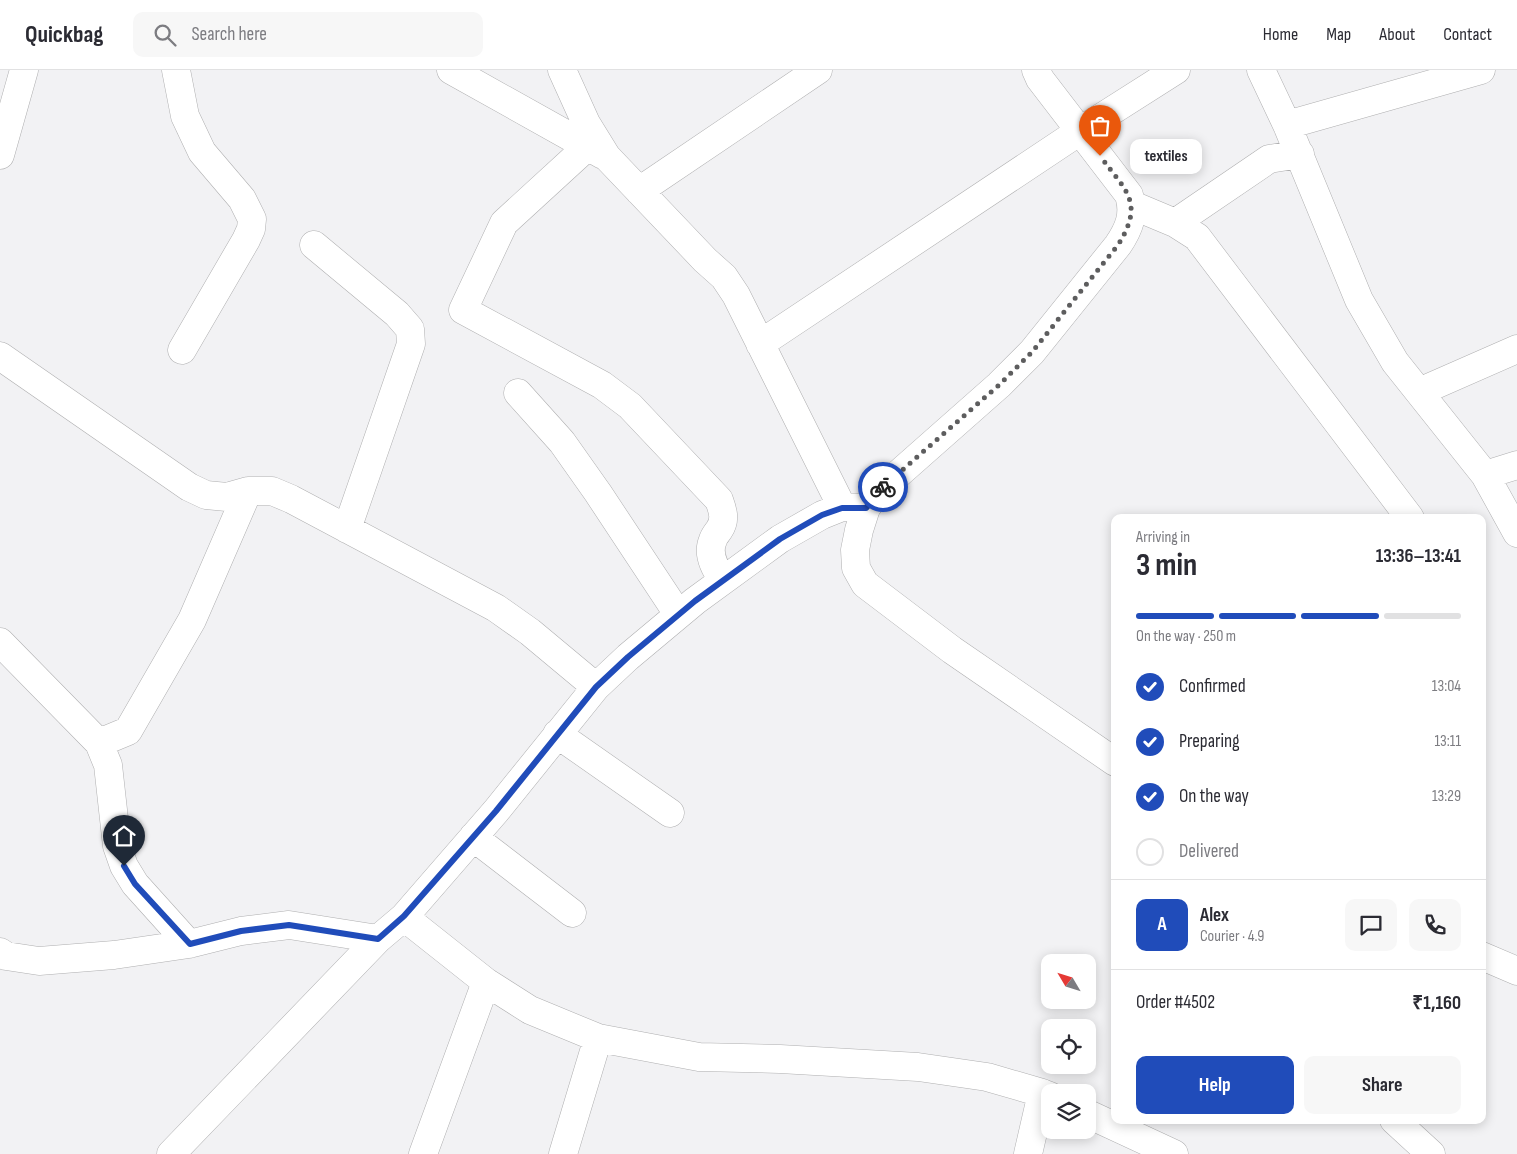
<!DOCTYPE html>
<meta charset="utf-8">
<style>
:root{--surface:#fff;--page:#f7f7f7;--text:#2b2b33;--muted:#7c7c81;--line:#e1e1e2;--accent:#204cba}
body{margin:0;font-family:"Sofia Sans Condensed",sans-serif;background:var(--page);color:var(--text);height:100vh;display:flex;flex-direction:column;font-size:19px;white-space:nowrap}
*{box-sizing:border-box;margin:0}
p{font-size:16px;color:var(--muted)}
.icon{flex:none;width:28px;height:28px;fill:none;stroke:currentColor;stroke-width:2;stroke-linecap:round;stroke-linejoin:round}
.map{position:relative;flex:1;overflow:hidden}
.side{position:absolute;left:1111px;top:444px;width:375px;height:610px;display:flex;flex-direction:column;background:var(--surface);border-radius:10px;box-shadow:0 2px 12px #0003}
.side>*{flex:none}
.needle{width:32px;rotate:308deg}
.controls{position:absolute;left:1041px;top:884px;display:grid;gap:10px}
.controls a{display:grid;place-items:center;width:55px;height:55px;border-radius:10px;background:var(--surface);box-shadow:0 2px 12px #0003;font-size:25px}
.pin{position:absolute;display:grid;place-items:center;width:42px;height:42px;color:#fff;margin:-51px -21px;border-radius:50% 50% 50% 0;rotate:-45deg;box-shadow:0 0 5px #0007}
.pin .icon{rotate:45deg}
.courier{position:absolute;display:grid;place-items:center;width:50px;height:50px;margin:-25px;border:4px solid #204cba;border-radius:50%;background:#fff;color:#222;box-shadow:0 1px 6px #0007}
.bubble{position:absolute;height:35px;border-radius:10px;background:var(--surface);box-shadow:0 2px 12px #0003;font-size:16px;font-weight:700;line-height:35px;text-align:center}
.overview em{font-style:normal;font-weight:700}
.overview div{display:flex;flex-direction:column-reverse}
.overview{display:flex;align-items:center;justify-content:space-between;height:85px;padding:0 25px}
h1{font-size:32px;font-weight:700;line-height:38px}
.bar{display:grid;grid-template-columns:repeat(4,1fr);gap:8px 5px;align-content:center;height:60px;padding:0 25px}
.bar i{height:6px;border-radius:4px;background:var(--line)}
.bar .selected{background:var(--accent)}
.bar p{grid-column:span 4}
.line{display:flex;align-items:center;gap:12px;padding:0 25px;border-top:1px solid var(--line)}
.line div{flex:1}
.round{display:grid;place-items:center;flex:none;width:52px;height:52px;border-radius:10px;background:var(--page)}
ol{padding:0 25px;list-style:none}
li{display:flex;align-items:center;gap:15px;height:55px}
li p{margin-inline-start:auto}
li .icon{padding:5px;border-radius:50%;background:var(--accent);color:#fff;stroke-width:4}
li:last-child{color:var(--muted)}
li i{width:28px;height:28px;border:2px solid var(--line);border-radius:50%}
.cta{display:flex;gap:10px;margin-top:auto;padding:10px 25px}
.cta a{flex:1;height:58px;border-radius:10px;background:var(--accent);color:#fff;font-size:20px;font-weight:700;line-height:58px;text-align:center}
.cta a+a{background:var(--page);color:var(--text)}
header{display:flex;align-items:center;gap:30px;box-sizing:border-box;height:70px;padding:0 25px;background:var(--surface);border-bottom:1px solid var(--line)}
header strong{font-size:24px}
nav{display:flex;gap:28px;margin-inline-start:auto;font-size:18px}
.search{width:350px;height:45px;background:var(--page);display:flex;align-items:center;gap:12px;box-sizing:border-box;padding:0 18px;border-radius:10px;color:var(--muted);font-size:19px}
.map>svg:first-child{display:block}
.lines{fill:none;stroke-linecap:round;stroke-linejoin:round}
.street-casing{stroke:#afafb0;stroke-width:29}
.secondary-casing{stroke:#afafb0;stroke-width:29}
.street{stroke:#fff;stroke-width:28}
.secondary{stroke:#fff;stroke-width:28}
.done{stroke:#5d5d5e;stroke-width:5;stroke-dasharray:0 9}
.route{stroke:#204cba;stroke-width:6}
</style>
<header>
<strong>Quickbag</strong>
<div class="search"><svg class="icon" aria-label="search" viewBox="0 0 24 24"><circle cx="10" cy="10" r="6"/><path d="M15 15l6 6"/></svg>Search here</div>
<nav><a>Home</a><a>Map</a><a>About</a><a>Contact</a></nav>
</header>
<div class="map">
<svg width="1517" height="1084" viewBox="0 0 1517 1084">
<rect width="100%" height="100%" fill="#f2f2f4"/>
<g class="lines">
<!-- street casing -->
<g class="street-casing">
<path id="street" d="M176 0 185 46 202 82 242 129 252 149 251 159 246 170 182 280
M451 0 603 85
M562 0 586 53 607 87 705 190 724 207 736 225 842 437
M1261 0 1287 55 1359 230 1395 292 1485 405 1517 463
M1287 55 1481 0
M588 76 504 153 463 240 602 315 630 336 719 430C723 441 726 450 719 460 717 463 714 466 713 470 707 483 715 499 723 510
M0 85 24 0
M639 121 818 0
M1132 135 1175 153 1197 167 1410 448
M1175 153 1269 89 1300 84
M314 175 397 244 410 259 411 274 347 459
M760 274 1080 61 1176 0
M0 286 189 417 206 425 227 427 248 421H272L291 429 496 538 530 562 596 617
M1419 322 1517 279
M518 323 562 372 598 423 678 544
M1485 405 1517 395
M0 572 99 673 108 695 117 776 124 796 135 814 189 874
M557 664 670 743
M99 673 128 661 192 550 248 421
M473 767 572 843
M404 847 486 912 530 940 598 968 699 987 780 989 918 997 987 1007 1042 1023 1050 1026
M0 882 6 886 39 891 114 885 189 874 241 861 289 855 378 869
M1482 886 1517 901
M1088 1044 1174 1084
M171 1084 378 869 404 847 496 741 596 617 628 587 695 531 780 469 822 445 842 437 866 438
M423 1084 486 912
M563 1084 598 968
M1028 1084 1042 1023"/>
</g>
<!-- secondary casing -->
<g class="secondary-casing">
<path id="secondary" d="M1036 0 1040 9 1129 125C1135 144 1129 159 1118 175L1032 282 999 315 879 421 866 438 859 460 855 480 856 498 865 514 952 580 1115 692
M1394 1050 1431 1084"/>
</g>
<!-- street -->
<use href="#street" class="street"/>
<!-- secondary -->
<use href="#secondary" class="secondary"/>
</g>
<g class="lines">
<!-- done -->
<path class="done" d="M883 417 999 315 1032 282 1118 175C1145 132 1126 121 1100 86"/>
<!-- route -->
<path class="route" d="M124 796 135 814 190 874 241 861 289 855 378 869 404 846 496 741 596 617 628 587 695 531 780 469 822 445 842 438H866L883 417"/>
</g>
</svg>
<div class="controls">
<a><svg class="needle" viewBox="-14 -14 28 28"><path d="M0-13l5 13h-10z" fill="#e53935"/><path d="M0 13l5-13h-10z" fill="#7c7c81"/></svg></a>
<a><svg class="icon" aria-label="locate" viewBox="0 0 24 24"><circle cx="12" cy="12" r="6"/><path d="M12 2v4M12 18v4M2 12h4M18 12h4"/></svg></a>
<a><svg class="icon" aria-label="layers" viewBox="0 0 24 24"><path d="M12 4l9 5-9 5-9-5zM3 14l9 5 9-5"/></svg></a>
</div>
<div class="pin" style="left:1100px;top:86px;background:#ea580c"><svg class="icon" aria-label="bag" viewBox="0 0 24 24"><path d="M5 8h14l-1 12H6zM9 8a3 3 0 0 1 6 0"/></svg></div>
<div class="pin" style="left:124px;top:796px;background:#1f2937"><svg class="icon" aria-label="home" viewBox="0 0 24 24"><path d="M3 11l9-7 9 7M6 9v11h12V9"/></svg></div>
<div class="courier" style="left:883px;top:417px"><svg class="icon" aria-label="bike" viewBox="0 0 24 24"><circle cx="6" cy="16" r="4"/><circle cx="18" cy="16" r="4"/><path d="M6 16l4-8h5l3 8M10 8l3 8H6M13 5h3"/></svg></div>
<div class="bubble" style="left:1130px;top:69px;width:72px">textiles</div>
<section class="side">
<div class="overview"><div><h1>3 min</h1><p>Arriving in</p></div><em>13:36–13:41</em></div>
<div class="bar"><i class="selected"></i><i class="selected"></i><i class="selected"></i><i></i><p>On the way · 250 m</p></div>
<ol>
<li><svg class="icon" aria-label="check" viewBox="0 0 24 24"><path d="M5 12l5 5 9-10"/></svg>Confirmed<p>13:04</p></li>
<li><svg class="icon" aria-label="check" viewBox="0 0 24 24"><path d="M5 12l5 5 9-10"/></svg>Preparing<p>13:11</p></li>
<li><svg class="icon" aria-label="check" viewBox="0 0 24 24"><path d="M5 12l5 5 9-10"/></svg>On the way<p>13:29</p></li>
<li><i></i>Delivered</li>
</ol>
<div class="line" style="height:90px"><b class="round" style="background:var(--accent);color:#fff">A</b><div><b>Alex</b><p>Courier · 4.9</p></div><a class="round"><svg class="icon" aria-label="chat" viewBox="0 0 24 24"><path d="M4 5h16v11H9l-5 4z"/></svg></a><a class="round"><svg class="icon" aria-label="phone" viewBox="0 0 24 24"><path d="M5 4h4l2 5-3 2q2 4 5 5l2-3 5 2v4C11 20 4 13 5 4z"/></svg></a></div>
<div class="line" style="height:65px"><div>Order #4502</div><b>₹1,160</b></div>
<div class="cta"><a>Help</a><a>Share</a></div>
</section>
</div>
